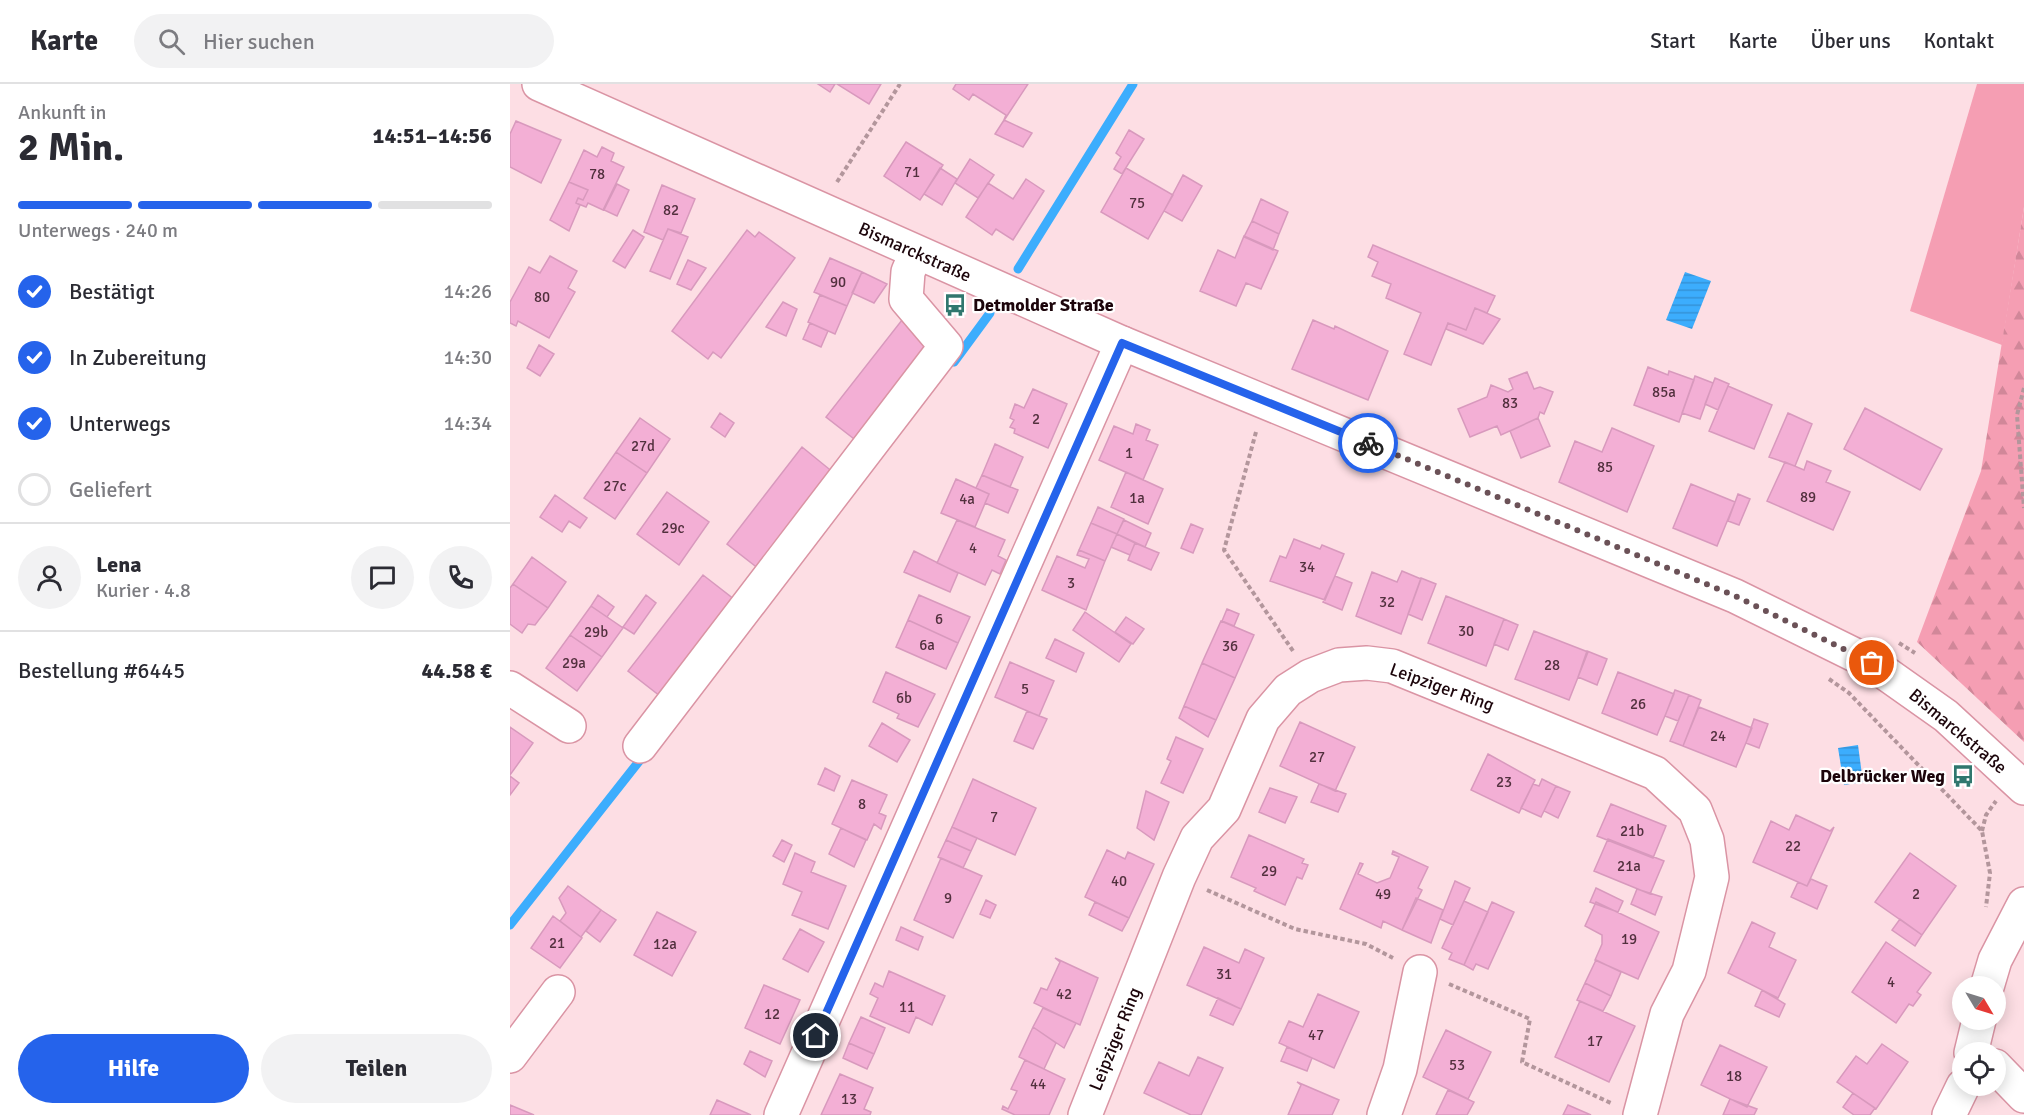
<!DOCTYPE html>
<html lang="de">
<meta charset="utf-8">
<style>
:root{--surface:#fff;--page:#f2f2f3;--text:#2b2b33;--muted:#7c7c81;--line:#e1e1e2;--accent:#2563eb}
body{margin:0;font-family:Signika,sans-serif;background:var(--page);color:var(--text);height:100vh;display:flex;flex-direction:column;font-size:22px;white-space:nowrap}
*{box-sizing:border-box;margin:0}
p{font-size:20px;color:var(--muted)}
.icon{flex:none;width:33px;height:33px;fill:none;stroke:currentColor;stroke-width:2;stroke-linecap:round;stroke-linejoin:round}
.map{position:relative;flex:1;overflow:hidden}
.sheet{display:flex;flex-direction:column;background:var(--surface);width:510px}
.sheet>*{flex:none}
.needle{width:39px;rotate:128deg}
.controls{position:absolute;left:1442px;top:892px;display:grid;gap:12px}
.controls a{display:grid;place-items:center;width:54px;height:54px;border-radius:50%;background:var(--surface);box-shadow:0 3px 15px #0003;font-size:30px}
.pin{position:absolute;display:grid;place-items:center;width:51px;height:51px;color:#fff;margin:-26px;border:3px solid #fff;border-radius:50%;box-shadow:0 2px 6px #0007}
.courier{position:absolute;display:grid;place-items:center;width:60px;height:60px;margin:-30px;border:4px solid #2563eb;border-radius:50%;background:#fff;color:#222;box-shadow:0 2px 8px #0007}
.head em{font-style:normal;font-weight:700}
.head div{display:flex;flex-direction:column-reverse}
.head{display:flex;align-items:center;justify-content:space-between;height:102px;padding:0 18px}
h1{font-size:39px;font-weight:700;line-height:45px}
.bar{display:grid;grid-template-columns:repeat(4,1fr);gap:9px 6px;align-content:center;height:72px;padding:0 18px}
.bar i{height:8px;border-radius:4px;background:var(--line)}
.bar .selected{background:var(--accent)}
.bar p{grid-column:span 4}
.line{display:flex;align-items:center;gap:15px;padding:0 18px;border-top:2px solid var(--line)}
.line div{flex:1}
.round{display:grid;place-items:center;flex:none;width:63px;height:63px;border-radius:32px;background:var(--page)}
ol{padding:0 18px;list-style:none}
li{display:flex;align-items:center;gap:18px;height:66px}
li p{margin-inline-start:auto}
li .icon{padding:6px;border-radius:50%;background:var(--accent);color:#fff;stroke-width:4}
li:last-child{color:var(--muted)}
li i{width:33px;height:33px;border:3px solid var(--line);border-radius:50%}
.primary-button{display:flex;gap:12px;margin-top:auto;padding:12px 18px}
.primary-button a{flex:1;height:69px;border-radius:36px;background:var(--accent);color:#fff;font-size:24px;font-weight:700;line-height:69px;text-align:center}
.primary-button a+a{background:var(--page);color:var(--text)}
header{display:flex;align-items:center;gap:36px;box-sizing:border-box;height:84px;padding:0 30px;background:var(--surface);border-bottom:2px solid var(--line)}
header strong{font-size:28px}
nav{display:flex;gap:33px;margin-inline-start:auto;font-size:21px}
.search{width:420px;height:54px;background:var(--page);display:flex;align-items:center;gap:15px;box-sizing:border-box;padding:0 21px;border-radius:33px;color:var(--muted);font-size:22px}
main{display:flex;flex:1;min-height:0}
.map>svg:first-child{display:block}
.grass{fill:#f59eb3}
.forest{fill:url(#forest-firs)}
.water{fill:url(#water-rules)}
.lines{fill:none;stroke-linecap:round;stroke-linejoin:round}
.stream{stroke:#3cadfd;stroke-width:9}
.building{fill:#f3afd5;stroke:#d899bd;stroke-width:1.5}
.minor-casing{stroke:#da94a4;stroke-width:36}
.major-casing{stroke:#da94a4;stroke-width:36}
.path{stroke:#b3969c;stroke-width:4;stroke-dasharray:4.5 3;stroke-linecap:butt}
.minor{stroke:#fff;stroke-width:33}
.major{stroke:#fff;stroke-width:33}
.done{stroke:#6b5157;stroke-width:6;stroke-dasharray:0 10.8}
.route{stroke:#2563eb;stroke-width:8}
.labels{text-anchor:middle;stroke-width:4.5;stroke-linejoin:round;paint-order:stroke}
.number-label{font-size:15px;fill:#52303e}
.street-label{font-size:18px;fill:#1c050b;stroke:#fff}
.poi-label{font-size:18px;font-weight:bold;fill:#1c050b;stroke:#fff;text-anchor:start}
</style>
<header>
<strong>Karte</strong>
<div class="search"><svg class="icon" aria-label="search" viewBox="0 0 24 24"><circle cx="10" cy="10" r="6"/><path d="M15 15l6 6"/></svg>Hier suchen</div>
<nav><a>Start</a><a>Karte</a><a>Über uns</a><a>Kontakt</a></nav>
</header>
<main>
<section class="sheet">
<div class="head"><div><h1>2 Min.</h1><p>Ankunft in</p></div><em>14:51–14:56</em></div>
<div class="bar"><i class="selected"></i><i class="selected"></i><i class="selected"></i><i></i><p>Unterwegs · 240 m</p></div>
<ol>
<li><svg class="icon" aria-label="check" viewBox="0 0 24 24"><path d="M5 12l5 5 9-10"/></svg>Bestätigt<p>14:26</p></li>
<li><svg class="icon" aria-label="check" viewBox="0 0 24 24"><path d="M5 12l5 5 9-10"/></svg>In Zubereitung<p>14:30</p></li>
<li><svg class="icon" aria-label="check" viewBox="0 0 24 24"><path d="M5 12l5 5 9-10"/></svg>Unterwegs<p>14:34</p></li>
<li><i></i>Geliefert</li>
</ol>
<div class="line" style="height:108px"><a class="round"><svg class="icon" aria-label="person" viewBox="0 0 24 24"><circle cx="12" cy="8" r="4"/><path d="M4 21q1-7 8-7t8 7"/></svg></a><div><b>Lena</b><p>Kurier · 4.8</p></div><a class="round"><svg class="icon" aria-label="chat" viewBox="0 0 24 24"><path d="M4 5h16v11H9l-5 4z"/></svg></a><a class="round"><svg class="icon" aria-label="phone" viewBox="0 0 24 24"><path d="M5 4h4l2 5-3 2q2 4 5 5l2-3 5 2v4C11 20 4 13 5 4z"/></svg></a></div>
<div class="line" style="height:78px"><div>Bestellung #6445</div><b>44.58 €</b></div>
<div class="primary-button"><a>Hilfe</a><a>Teilen</a></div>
</section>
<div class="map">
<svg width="1514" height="1031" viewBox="0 0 1514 1031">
<defs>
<pattern id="forest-firs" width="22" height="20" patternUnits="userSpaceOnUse" patternTransform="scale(1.5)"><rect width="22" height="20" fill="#f59eb3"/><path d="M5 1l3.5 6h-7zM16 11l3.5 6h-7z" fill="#d18799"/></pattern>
<pattern id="water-rules" width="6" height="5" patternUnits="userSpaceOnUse" patternTransform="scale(1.5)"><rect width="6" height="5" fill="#3cadfd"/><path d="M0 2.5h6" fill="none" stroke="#3493d8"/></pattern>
</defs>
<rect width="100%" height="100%" fill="#fddee4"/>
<!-- grass -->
<path class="grass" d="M1467 0H1514V123L1492 261 1400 227Z"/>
<!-- forest -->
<path class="forest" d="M1514 123V658L1407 558 1471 387Z"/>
<!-- water -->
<path class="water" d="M1175 188 1201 197 1182 245 1156 236Z
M1348 661 1353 698 1334 701 1328 664Z"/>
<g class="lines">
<!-- stream -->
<path class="stream" d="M508 185 623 0
M444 278 480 229
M0 841 134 671"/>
</g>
<!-- building -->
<path class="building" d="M308 0H325L320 8Z
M327 0H371L359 20Z
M446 0H518L493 38 496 31 463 10 459 16 443 5Z
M494 36 522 49 513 63 485 50Z
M6 37 51 56 31 99 0 83V50Z
M619 46 634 55 612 90 604 85 611 73 606 69Z
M396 58 433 81 410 116 374 92Z
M92 63 104 69 101 77 114 83 93 126 78 119 76 123 66 119 68 114 73 116 78 106 59 98 74 66 87 73Z
M460 75 484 91 468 114 445 99Z
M430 84 447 95 432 121 414 110Z
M616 84 663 111 638 155 591 128Z
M673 91 692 102 672 137 654 127Z
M516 95 534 107 503 156 486 145 482 151 456 133 478 99 503 115Z
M59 98 78 106 73 116 68 114 66 119 70 121 59 147 40 136Z
M107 100 119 106 107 132 94 126Z
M152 101 185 115 171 149 158 145 153 156 134 148Z
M751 115 778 128 769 150 742 137Z
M742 137 769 150 763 166 734 153Z
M158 145 178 153 160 195 140 187Z
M123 146 134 153 115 184 103 177Z
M237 146 245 153 249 148 285 174 211 274 203 268 198 275 162 247Z
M734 152 768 167 751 205 736 199 726 222 690 207 708 166 725 174Z
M863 161 985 212 977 229 965 224 956 246 938 239 921 281 894 270 911 229 876 214 881 200 862 192 868 178 858 173Z
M40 172 67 187 58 204 65 208 39 254 8 237 6 242 0 239V218L19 183 30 189Z
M320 174 352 188 337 222 304 208Z
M178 176 196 184 181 206 167 200Z
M352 188 377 200 364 219 342 209Z
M310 211 337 222 325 250 298 238Z
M273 218 287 225 276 252 256 243Z
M965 224 990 235 973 260 936 245 938 239 956 246Z
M392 236 424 262 348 358 316 333Z
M803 236 824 245 825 242 878 267 858 316 782 285Z
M300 239 318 247 311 263 293 255Z
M29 261 44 270 30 292 17 284Z
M1138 283 1158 291 1159 287 1184 296 1169 338 1124 321Z
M1017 288 1024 305 1030 303 1043 308 1034 330 1030 328 1028 334 991 351 987 342 960 353 948 325 977 313 981 301 998 308 1003 305 999 295Z
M1185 292 1203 299 1190 335 1172 329Z
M1205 294 1219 300 1208 326 1195 320Z
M1218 302 1262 321 1244 365 1199 347Z
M523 305 557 320 538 364 504 349 505 345 500 343 504 336 500 334 505 320 514 324Z
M1355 324 1432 365 1410 406 1334 365Z
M210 329 224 339 215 353 201 343Z
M1278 329 1302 340 1285 382 1259 373Z
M130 334 160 355 137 389 106 368Z
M1028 334 1040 362 1011 374 1000 347Z
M626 340 640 346 636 356 648 361 633 396 589 376 604 342 623 350Z
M1102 344 1144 362 1117 428 1049 398 1065 357 1092 368Z
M485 360 513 373 500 403 472 391Z
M292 363 324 389 249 485 217 460Z
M106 368 137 389 105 435 74 414Z
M1297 377 1321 387 1316 398 1340 408 1323 446 1257 417 1275 378 1294 386Z
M616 388 653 405 638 440 601 423Z
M472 391 508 406 498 429 475 419 479 410 466 404Z
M446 395 479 410 465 443 431 429Z
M1181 400 1225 418 1207 462 1163 444Z
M157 408 199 438 169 481 127 450Z
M1228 410 1240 415 1229 441 1218 437Z
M45 411 77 434 70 444 59 437 52 448 30 433Z
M588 423 614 435 607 450 581 439Z
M447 436 495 456 488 472 496 476 490 490 482 486 475 501 427 479Z
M614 436 641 449 635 463 607 450Z
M581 439 607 450 595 477 569 466Z
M681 440 693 445 683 469 671 464Z
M607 450 625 459 620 471 601 463Z
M784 455 810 465 812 461 834 470 815 516 760 497 770 472 776 474Z
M625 459 649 469 641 486 618 476Z
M569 466 595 477 576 526 532 506 547 472 575 484 579 475 567 471Z
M404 467 448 489 440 508 394 488Z
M22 473 56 498 38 524 3 500Z
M892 487 911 495 891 550 846 532 862 488 887 498Z
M193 491 225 516 150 612 118 587Z
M825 492 842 499 832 526 813 518Z
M911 494 926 500 912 536 898 530Z
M3 500 38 524 25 541 18 540 12 549 0 540V504Z
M88 511 104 523 97 533 81 522Z
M136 511 146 519 124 550 113 543Z
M409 511 460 533 448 559 398 536Z
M936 512 994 535 976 582 918 559Z
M81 522 113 544 92 573 60 551Z
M717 525 729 530 724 542 712 537Z
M575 528 621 560 609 578 563 546Z
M616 533 634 545 623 560 605 548Z
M994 535 1008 541 998 566 984 560Z
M398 536 448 559 436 585 386 563Z
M711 537 744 551 725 594 692 579Z
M1024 547 1078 568 1059 616 1005 595Z
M60 551 92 573 67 607 36 584Z
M545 555 574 569 566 588 536 574Z
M1077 567 1097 575 1087 601 1068 593Z
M500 578 544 597 529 632 485 613Z
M692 579 725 594 706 636 674 622Z
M376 588 425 610 408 643 387 634 389 630 363 618Z
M1108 588 1164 610 1147 651 1092 629Z
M1165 606 1179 611 1168 637 1155 632Z
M1179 611 1191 616 1173 662 1160 657Z
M674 622 706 636 698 653 669 634Z
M1189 623 1242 644 1226 683 1173 662Z
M517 627 537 635 523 665 504 657Z
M1244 635 1258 640 1249 664 1236 659Z
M790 638 845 663 825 707 770 682Z
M372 639 400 656 387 678 359 662Z
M0 643 23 659 0 691Z
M666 653 693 665 673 709 651 699 661 677 657 675Z
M978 670 1025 696 1009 729 961 706Z
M315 684 330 692 324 707 308 700Z
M0 692 9 699 0 711Z
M463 695 526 724 505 771 442 743Z
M1032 695 1046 702 1031 733 1011 724 1023 700 1029 702Z
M342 696 377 711 369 729 376 732 371 745 364 740 357 756 322 740Z
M809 700 836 710 828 728 801 718Z
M1046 702 1060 708 1048 734 1034 727Z
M760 704 787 713 775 739 749 728Z
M636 707 659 718 644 756 627 744Z
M1101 720 1156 742 1143 774 1087 752Z
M1286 731 1320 747 1324 743 1297 802 1243 778 1261 737 1279 746Z
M442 743 467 754 461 767 436 756Z
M331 744 356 756 344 783 319 770Z
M739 751 794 775 792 779 798 781 792 795 787 793 775 821 744 807 746 804 721 793Z
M1098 755 1154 777 1140 810 1084 787Z
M272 756 282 761 274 778 263 772Z
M436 756 461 767 453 784 428 773Z
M597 766 615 775 618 768 644 780 619 834 575 813Z
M883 767 918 783 908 804 912 806 892 846 873 837 871 844 830 825 850 779 853 780 848 790 867 799 880 794 889 773 882 770Z
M285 769 305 778 301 788 336 802 318 845 282 831 292 808 273 800Z
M1400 769 1446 802 1412 851 1365 818Z
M431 774 472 792 443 854 404 836Z
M1301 795 1317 802 1307 825 1281 813 1288 798 1297 802Z
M945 797 960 804 943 841 930 835Z
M58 802 91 826 71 853 50 837 56 829 49 814Z
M1086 804 1113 817 1108 828 1080 818Z
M1127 805 1152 813 1145 831 1121 820Z
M906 814 933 826 921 859 892 846Z
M476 816 486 821 480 834 470 830Z
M954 817 978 828 954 881 939 875 942 869 932 864Z
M585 818 619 834 612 847 579 831Z
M982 818 1004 828 978 885 966 880 963 886 954 881Z
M1086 818 1149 848 1128 895 1085 876 1092 860V851L1075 842Z
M91 826 106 836 90 858 76 847Z
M147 828 186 848 162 892 124 871Z
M43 832 72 854 50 884 21 864Z
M1390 835 1412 851 1405 862 1382 846Z
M1242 838 1265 849 1259 863 1286 876 1268 914 1218 889Z
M391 843 413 853 408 866 386 856Z
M290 845 314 858 298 888 273 875Z
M1376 858 1421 889 1407 908 1411 911 1403 922 1399 920 1386 939 1342 908Z
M694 863 729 879 735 865 754 874 731 925 677 901Z
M545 874 588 894 570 941 524 919 531 904 537 906 550 878Z
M1086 876 1111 888 1101 912 1075 899Z
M379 887 435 912 422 941 406 933 399 949 360 932 368 914 360 910 365 899 373 903Z
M1075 899 1101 912 1093 927 1067 916Z
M254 901 290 916 270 960 235 944Z
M1252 906 1275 920 1269 933 1245 922Z
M808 910 849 928 824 984 769 959 779 937 793 943Z
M708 914 731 925 723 941 700 931Z
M1070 917 1125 942 1099 998 1045 973Z
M533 924 566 939 554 964 523 943Z
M351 933 375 944 364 970 339 959Z
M523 943 546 959 534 985 509 973Z
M936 946 981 968 958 1015 913 993Z
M339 959 364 970 357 985 333 974Z
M1372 960 1398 978 1366 1025 1327 998 1346 972 1357 980Z
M1210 961 1257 983 1237 1023 1191 1001Z
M777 963 802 974 797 987 771 977Z
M240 967 262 977 255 993 234 980Z
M688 973 713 984 691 1031H681L634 1009 649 978 679 992Z
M515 976 555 995 539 1031H505L492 1025 493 1022 498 1025 507 1007 501 1005Z
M330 990 363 1004 354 1025 361 1028 360 1031H311Z
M787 998 829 1016 822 1031H778L791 1001Z
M938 1006 964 1018 957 1031H926Z
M1343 1009 1365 1024 1360 1031H1344L1333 1023Z
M1220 1015 1247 1025 1244 1031H1213Z
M207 1016 241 1031H200Z
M0 1021 24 1031H0Z
M1058 1021 1081 1031H1053Z"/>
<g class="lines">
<!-- minor casing -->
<g class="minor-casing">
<path id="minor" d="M0 604 59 642
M130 662 436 262 396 215 398 188 406 169
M1477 903 1485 876 1514 820
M1461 969 1469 936
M0 972 48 908
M1485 982 1514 1012
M271 1031 612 259
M575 1031 669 793 687 754 714 725 753 635 778 606 800 592 829 581 857 579 882 582 1145 689 1185 726 1197 756 1202 793 1179 887 1157 930 1130 1031
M874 1031 890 985 910 888
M1439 1031 1453 1002"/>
</g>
<!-- major casing -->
<g class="major-casing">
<path id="major" d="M29 0 612 259 1225 512 1361 579 1436 632 1514 704"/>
</g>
<!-- path -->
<path class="path" d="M327 98 390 0
M1514 304 1507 331 1514 424
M746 348 714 466 783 567
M1389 559 1405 569
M1319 595 1339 609 1472 747 1480 789 1476 823
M1472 747 1476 731 1486 717
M697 806 785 845 856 860 883 874
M939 900 1020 935 1012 978 1103 1020"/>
<!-- minor -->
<use href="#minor" class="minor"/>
<!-- major -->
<use href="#major" class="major"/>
</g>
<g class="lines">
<!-- done -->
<path class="done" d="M858 359 1225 512 1362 579"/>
<!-- route -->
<path class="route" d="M306 952 612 259 858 359"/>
</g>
<!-- icons -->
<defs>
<g id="bus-bare" transform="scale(1.8)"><path d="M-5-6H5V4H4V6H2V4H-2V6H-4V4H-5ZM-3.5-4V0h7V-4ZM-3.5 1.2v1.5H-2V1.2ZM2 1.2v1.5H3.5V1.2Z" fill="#30776e" stroke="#fff" stroke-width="2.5" paint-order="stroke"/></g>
</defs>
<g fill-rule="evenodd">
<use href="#bus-bare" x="445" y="221"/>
<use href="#bus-bare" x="1453" y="692"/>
</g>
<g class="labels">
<!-- number labels -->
<g class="number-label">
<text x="402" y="93">71</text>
<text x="87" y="95">78</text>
<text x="627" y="124">75</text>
<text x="161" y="131">82</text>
<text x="328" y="203">90</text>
<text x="32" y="218">80</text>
<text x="1154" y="313">85a</text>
<text x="1000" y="324">83</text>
<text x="526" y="340">2</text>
<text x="133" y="367">27d</text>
<text x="619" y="374">1</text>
<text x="1095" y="388">85</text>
<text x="105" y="407">27c</text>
<text x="1298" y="418">89</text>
<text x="627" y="419">1a</text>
<text x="457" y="420">4a</text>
<text x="163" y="449">29c</text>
<text x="463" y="469">4</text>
<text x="797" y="488">34</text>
<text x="561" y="504">3</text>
<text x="877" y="523">32</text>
<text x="429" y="540">6</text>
<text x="956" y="552">30</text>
<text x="86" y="553">29b</text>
<text x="417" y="566">6a</text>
<text x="720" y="567">36</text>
<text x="64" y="584">29a</text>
<text x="1042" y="586">28</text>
<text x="515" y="610">5</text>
<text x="394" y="619">6b</text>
<text x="1128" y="625">26</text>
<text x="1208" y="657">24</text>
<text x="807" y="678">27</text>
<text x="994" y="703">23</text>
<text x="352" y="725">8</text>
<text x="484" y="738">7</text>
<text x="1122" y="752">21b</text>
<text x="1283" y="767">22</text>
<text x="1119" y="787">21a</text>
<text x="759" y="792">29</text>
<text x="609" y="802">40</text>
<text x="873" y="815">49</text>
<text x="1406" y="815">2</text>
<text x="438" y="819">9</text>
<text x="1119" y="860">19</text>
<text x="47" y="864">21</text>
<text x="155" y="865">12a</text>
<text x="714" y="895">31</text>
<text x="1381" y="903">4</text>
<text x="554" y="915">42</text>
<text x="397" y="928">11</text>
<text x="262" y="935">12</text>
<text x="806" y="956">47</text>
<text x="1085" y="962">17</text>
<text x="947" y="986">53</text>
<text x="1224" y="997">18</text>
<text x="528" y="1005">44</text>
<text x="339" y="1020">13</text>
</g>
<!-- street labels -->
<g class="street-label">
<text transform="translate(405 168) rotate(24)" y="6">Bismarckstraße</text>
<text transform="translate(932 603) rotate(20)" y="6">Leipziger Ring</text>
<text transform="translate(1448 647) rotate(40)" y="6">Bismarckstraße</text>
<text transform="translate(605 955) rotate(-68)" y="6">Leipziger Ring</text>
</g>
<!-- poi labels -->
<g class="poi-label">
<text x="463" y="227">Detmolder Straße</text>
<text x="1435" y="698" text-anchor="end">Delbrücker Weg</text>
</g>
</g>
</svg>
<div class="controls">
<a><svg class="needle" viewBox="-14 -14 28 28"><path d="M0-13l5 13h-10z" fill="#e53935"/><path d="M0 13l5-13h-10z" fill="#7c7c81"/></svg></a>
<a><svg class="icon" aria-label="locate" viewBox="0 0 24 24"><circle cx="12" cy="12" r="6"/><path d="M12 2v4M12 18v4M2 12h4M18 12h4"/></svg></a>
</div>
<div class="pin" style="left:1362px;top:579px;background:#ea580c"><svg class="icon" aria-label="bag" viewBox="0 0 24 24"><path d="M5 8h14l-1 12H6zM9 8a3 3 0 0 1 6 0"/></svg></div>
<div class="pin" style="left:306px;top:952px;background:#1f2937"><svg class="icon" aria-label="home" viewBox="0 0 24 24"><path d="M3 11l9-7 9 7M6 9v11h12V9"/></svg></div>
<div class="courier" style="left:858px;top:359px"><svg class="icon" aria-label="bike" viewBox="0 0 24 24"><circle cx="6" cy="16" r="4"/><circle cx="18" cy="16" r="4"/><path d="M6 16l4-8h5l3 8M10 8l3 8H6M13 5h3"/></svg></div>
</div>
</main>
